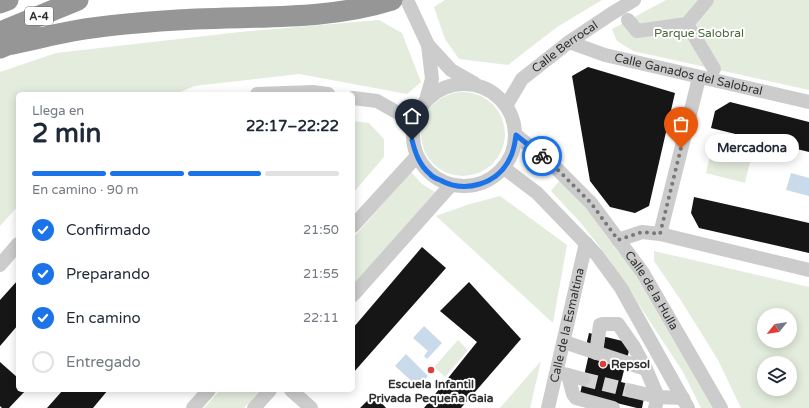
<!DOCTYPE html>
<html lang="es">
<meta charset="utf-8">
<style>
:root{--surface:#fff;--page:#f2f2f3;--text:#1f2937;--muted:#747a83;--line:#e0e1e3;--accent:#1a73e8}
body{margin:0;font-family:"Varela Round",sans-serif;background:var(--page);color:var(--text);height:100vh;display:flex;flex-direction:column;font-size:15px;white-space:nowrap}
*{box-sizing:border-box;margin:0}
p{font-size:13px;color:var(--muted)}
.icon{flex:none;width:22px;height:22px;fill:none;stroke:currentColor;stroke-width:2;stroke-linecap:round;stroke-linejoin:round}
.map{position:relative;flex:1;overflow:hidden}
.details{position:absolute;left:16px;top:92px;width:339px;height:300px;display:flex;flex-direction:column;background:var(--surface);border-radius:6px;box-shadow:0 2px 10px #0003}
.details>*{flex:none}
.needle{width:26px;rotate:240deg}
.buttons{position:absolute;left:757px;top:308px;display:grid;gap:8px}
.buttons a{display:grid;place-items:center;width:40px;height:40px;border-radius:50%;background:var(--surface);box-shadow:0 2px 10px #0003;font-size:20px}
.pin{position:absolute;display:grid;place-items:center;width:34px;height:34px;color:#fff;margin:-41px -17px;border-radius:50% 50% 50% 0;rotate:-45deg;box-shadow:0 0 4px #0007}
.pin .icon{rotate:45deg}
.courier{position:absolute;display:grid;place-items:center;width:40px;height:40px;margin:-20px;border:3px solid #1a73e8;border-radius:50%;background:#fff;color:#222;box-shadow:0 1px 5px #0007}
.bubble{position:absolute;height:28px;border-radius:14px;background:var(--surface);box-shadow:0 2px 10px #0003;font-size:13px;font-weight:700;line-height:28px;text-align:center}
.head em{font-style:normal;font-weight:700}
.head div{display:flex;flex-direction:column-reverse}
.head{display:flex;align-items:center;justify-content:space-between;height:68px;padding:0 16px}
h1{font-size:26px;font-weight:700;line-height:30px}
.bar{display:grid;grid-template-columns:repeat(4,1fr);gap:6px 4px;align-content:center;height:48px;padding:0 16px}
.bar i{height:5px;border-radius:3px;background:var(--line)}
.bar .current{background:var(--accent)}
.bar p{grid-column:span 4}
ol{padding:0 16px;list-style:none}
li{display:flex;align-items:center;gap:12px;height:44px}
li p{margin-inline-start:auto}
li .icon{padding:4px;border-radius:50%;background:var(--accent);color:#fff;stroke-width:4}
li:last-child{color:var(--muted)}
li i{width:22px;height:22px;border:2px solid var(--line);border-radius:50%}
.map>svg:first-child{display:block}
.green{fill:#e3ecdd;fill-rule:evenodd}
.water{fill:#c9daeb}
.building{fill:#161616}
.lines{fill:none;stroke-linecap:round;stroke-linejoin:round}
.minor-tunnel{stroke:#d5d5d5;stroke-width:14;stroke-dasharray:14 7;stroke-linecap:butt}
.minor{stroke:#ccc;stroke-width:14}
.highway{stroke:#969696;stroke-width:21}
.done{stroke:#787878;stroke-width:4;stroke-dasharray:0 7.2}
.route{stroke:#1a73e8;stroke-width:5}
.poi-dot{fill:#e13d35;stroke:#fff;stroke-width:1.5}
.labels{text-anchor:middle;stroke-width:4;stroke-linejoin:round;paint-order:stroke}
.shield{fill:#fff;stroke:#6d6d6d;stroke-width:1}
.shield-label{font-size:11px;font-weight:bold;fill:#2f2f2f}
.park-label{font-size:12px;fill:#4c693d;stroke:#fff}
.street-label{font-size:12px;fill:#2f2f2f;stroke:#fff}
.poi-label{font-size:12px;font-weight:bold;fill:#2f2f2f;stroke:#fff;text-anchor:start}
</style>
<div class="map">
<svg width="809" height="408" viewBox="0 0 809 408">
<rect width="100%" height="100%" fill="#fff"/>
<!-- green -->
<path class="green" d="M445 0H602L557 27 508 65 459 59 445 39 434 7Z
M666 0H809V90L633 51 617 41 612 29Z
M379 20 402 33 421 82 407 94 299 74 194 86 176 94H18V206L0 226V72L56 53 240 32Z
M421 134a42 42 0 1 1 84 0a42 42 0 1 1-84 0Z
M353 121 369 123 384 139V157L353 193Z
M711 152 750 162 745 183 706 173Z
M411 172 422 184 435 192 353 285V238Z
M564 175 615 248 636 273 714 408H701L683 372 607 256 580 222 551 191Z
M500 196 567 245 553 323 436 216 470 204Z
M654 251 809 287V408H741L718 360 680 299 654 261ZM764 315H790V341H764ZM764 363H790V389H764Z
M458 340 468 350 445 377 434 367Z
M541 361 530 408H500Z
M220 390H260L244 408H204Z"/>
<!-- water -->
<path class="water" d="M791 173 809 178V196L786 190Z
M424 326 442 343 427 359 424 356 428 351 413 338Z
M406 354 428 376 418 387 395 366Z"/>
<!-- building -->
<path class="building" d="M588 67 675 93 649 206 635 213 610 207 590 181 572 76Z
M730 102 809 122V152L711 128 715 111Z
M694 197 809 223V253L699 228 691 213Z
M422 247 446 268 353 373V328Z
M18 280V325L0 346V300Z
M469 282 521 339 461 408H424L477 342 440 311Z
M589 333 631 343 621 382 633 385 644 398 642 408H637L580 394 588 358 589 351 585 350Z
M0 362 18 378V390H26L9 408H2L0 406Z
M63 390H108L93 408H47Z
M374 394 386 408H360Z"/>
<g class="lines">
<!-- minor-tunnel -->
<path class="minor-tunnel" d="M583 379 632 391"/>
<!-- minor -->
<g class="minor">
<path d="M407 0 428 45 432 79 426 100"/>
<path d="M628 20 637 31 687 24 714 69"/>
<path d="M687 24 707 0"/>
<path id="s1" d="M569 42 605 55 809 102"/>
<path d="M428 45 451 70 474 83"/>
<circle cx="464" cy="135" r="51"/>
<path d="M257 94 313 92 328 94"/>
<path d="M353 98 377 101 414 122"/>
<path id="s2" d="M506 106 522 79 569 42 611 14 634 0"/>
<path id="s3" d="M516 135 558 170 591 203 643 273 721 408"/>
<path d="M504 168 537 193 597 255 621 288 688 408"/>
<path d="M353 226 416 157"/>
<path d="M660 234 699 78"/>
<path d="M618 240 642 232 660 234 809 270"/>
<path d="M0 265 18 244"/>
<path d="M353 295 450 186"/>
<path d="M564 342 646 369"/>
<path d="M596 353 600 325 603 324H618L634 347 646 369 658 397 655 408"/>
<path d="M560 373 583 379"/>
<path d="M568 375 573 394 576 398 613 408"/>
<path d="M291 390 311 408"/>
<path d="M632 391 658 397 683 398"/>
<path d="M193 408 209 390"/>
<path d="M254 408 270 390"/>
<path id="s4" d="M548 408 586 243"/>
</g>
<!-- highway -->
<path class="highway" d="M0 3 8 0
M0 32 78 0
M0 48 7 45C29 41 51 35 73 31 113 24 155 21 196 19 262 16 329 20 392 0"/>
</g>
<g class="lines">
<!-- done -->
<path class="done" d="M542 156 558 170 591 203 618 240 642 232 660 234 681 148"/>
<!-- route -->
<path class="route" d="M412 140C415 152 419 165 430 174 432 177 437 179 440 180 465 194 498 184 510 158 514 151 515 143 516 135L542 156"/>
</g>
<!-- markers -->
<g class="poi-dot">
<circle cx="603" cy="364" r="4"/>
<circle cx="431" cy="370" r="4"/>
</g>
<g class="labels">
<!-- shield labels -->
<rect class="shield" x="25" y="7" width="28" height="18" rx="3"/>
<g class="shield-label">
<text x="39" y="20">A-4</text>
</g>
<!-- park labels -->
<g class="park-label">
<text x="699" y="37">Parque Salobral</text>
</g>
<!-- street labels -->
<g class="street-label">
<text dy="4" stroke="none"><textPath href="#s2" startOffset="85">Calle Berrocal</textPath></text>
<text dy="4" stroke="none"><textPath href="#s1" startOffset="124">Calle Ganados del Salobral</textPath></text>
<text dy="4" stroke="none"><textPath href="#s3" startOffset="208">Calle de la Hulla</textPath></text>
<text dy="4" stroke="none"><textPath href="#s4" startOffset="85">Calle de la Esmaltina</textPath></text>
</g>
<!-- poi labels -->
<g class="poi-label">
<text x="611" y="368">Repsol</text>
<text x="431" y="388" text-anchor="middle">Escuela Infantil<tspan x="431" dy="14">Privada Pequeña Gaia</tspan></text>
</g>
</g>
</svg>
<div class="buttons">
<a><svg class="needle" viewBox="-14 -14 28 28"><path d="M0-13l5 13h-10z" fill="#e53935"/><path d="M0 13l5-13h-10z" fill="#747a83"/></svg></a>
<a><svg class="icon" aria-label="layers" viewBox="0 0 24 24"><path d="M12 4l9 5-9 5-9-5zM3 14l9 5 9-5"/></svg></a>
</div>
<div class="pin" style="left:681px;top:148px;background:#ea580c"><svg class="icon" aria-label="bag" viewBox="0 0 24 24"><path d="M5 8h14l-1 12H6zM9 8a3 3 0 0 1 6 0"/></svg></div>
<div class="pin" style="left:412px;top:140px;background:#1f2937"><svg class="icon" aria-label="home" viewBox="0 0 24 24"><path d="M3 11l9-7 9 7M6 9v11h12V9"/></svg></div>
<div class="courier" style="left:542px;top:156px"><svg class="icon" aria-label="bike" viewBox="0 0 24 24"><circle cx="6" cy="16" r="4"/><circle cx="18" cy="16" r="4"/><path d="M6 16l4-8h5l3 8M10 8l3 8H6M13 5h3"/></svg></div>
<div class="bubble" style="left:705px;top:134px;width:94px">Mercadona</div>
<section class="details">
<div class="head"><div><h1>2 min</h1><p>Llega en</p></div><em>22:17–22:22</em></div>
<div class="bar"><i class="current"></i><i class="current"></i><i class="current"></i><i></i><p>En camino · 90 m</p></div>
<ol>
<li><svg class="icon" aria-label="check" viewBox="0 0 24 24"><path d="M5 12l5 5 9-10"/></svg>Confirmado<p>21:50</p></li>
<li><svg class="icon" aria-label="check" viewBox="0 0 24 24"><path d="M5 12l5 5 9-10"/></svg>Preparando<p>21:55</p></li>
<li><svg class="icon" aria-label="check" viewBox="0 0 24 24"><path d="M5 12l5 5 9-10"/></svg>En camino<p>22:11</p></li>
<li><i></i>Entregado</li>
</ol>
</section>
</div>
